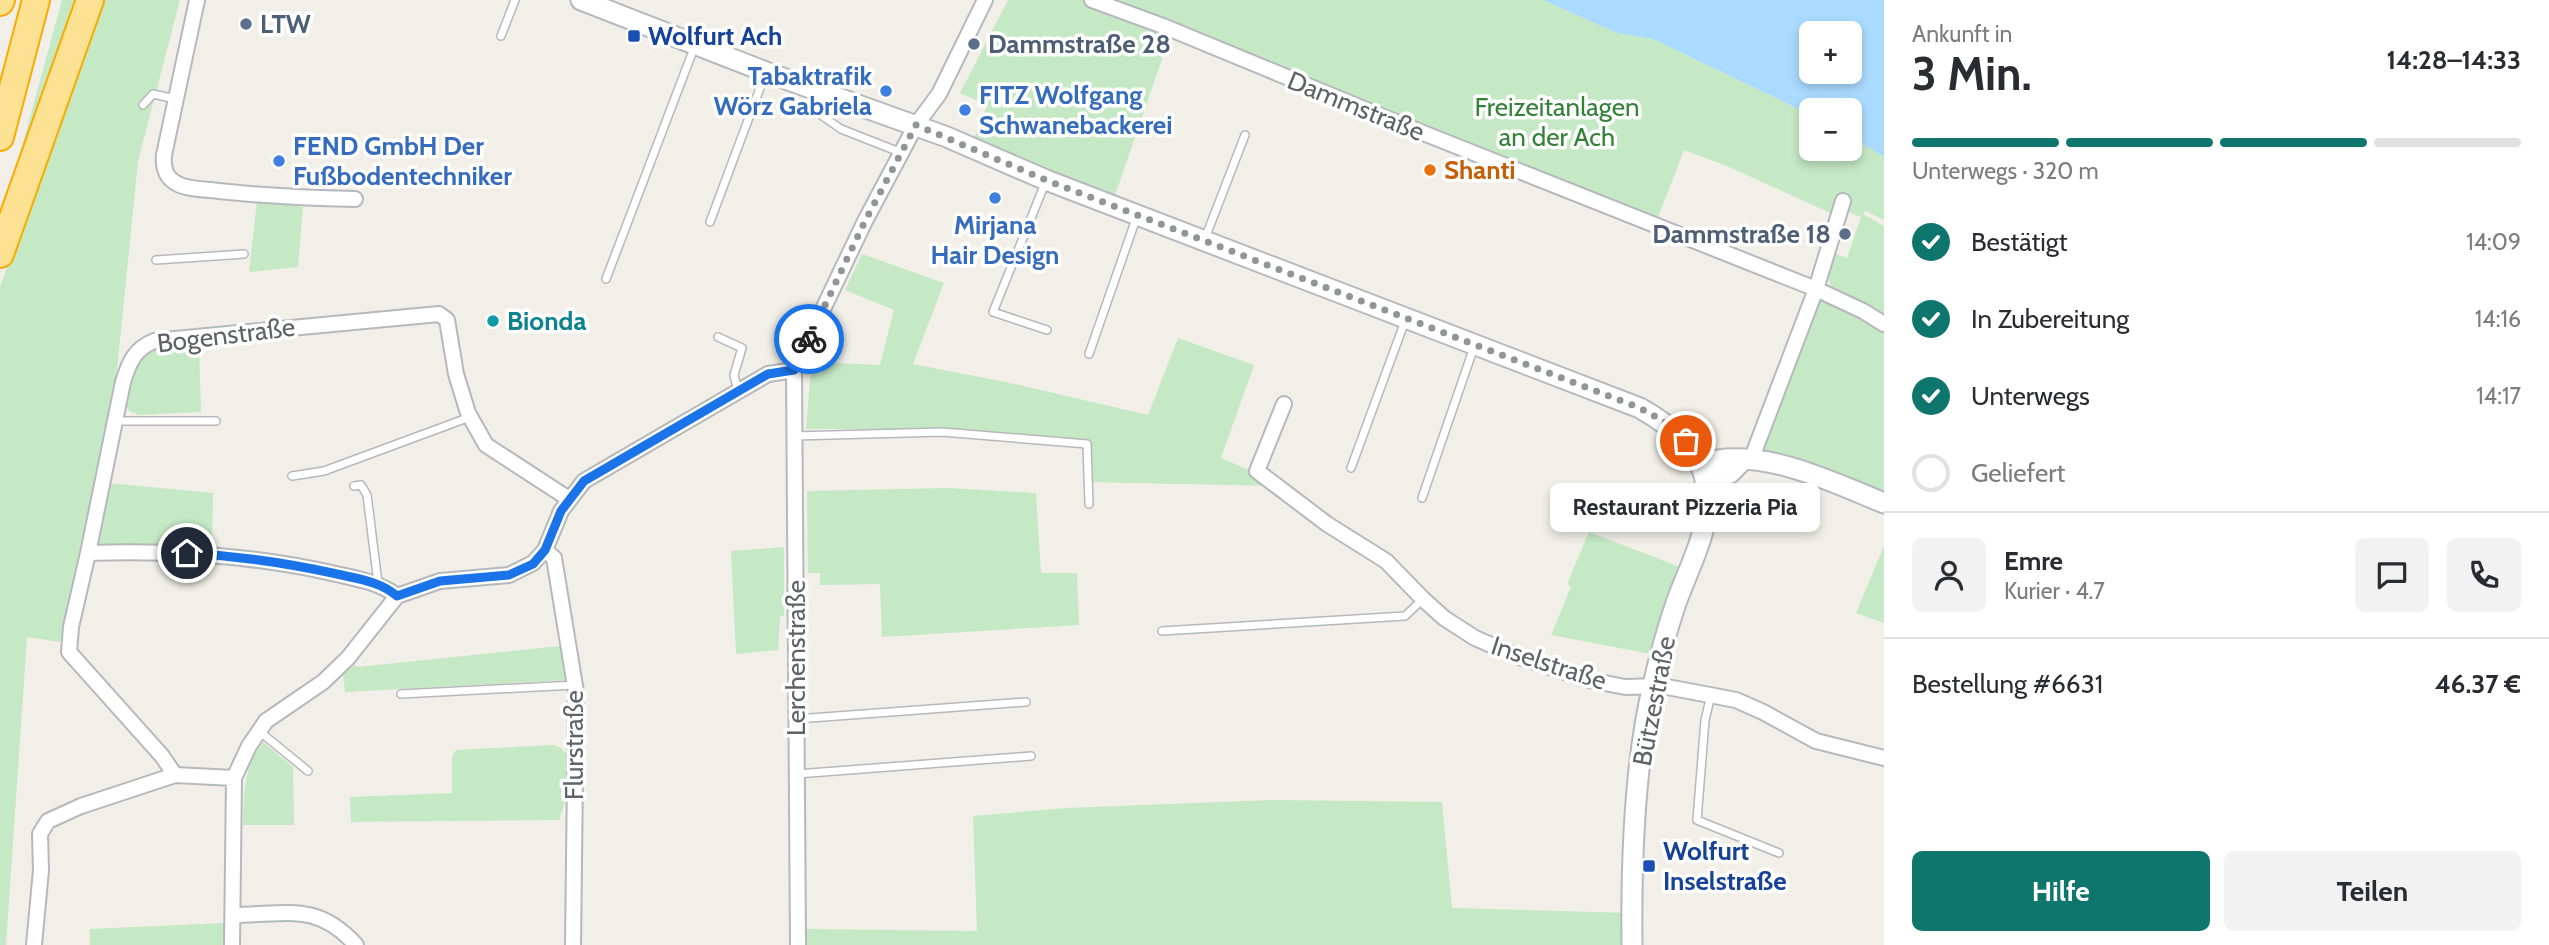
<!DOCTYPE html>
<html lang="de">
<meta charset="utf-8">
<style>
:root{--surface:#fff;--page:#f2f2f3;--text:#2b2b33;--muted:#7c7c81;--line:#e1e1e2;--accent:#0f766e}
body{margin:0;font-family:Cabin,sans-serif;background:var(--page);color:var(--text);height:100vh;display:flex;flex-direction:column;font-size:26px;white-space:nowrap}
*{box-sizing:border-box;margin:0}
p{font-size:23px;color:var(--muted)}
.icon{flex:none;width:38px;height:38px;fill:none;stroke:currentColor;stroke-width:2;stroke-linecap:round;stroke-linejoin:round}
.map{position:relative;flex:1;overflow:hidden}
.side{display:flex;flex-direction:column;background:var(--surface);width:665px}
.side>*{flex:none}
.fabs{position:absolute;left:1799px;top:21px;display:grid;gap:14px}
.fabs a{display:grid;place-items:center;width:63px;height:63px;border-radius:10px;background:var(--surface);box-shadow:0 4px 10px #0003;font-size:35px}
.pin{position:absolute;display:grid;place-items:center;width:60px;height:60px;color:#fff;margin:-30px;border:4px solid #fff;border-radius:50%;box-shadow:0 2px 7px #0007}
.courier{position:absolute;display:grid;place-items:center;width:70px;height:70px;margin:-35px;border:5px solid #1a73e8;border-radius:50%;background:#fff;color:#222;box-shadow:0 2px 9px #0007}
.bubble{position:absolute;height:49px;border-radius:10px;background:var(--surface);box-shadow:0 4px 10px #0003;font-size:23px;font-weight:700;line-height:49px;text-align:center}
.summary em{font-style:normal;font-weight:700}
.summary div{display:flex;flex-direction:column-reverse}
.summary{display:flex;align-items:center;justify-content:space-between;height:119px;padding:0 28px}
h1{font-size:46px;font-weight:700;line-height:52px}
.bar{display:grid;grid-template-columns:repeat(4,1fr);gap:10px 7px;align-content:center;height:84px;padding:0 28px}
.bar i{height:9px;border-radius:5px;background:var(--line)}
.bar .active{background:var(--accent)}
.bar p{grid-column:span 4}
.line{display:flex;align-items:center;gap:18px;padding:0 28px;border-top:2px solid var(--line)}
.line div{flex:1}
.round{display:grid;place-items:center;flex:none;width:74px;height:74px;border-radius:10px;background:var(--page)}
ol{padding:0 28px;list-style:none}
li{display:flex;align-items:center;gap:21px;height:77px}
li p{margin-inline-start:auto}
li .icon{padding:7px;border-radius:50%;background:var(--accent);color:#fff;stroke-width:4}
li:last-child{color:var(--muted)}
li i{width:38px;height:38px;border:4px solid var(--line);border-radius:50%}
.action{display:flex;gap:14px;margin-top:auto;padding:14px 28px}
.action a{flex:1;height:80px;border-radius:10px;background:var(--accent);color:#fff;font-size:28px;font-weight:700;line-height:80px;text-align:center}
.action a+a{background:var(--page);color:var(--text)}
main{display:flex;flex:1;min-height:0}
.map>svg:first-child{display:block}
.green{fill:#c5e8c5}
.water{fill:#aadaff;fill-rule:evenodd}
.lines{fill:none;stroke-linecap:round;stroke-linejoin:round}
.lane-casing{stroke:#b5b8bc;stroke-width:10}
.street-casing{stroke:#b5b8bc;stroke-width:18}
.secondary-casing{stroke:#b6babf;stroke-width:23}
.highway-casing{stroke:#f9ab00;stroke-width:30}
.lane{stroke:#fff;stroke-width:7}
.street{stroke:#fff;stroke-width:14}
.secondary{stroke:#fff;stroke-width:19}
.highway{stroke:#fde293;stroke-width:26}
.done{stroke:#929495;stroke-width:7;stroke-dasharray:0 12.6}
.route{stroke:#1a73e8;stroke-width:9}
.service-dot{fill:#5c6f8a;stroke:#fff;stroke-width:2.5}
.transit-dot{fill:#1a4fb4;stroke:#fff;stroke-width:2.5}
.shop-dot{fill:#3f7fe0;stroke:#fff;stroke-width:2.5}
.food-dot{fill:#e8710a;stroke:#fff;stroke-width:2.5}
.culture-dot{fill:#0f9aa8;stroke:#fff;stroke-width:2.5}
.labels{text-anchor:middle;stroke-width:7;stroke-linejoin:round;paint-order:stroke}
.service-label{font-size:26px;font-weight:bold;fill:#4e5e75;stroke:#fff;text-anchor:start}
.transit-label{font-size:26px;font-weight:bold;fill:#164399;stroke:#fff;text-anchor:start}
.shop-label{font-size:26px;font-weight:bold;fill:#366cbe;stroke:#fff;text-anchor:start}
.street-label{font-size:26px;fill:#5f6368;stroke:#fff}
.park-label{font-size:26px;fill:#348238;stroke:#fff}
.food-label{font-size:26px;font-weight:bold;fill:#c56008;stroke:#fff;text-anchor:start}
.culture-label{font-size:26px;font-weight:bold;fill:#0d838f;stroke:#fff;text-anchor:start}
</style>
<main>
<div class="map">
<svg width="1884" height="945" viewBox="0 0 1884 945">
<rect width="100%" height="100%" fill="#f1efe8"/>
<!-- green -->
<path class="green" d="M62 0H82L21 169 16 168Z
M103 0H180L138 161 116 380 60 642 27 637 6 945H0V287Z
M1008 0H1543L1617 33 1653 39 1811 115V149H1850V136L1884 157V220L1866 211 1863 214 1884 226V504L1751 460 1816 289 1831 286 1824 268 1829 252 1847 258 1861 217 1842 209 1837 216 1727 166 1684 150 1655 225 1172 30 1112 204 970 148 987 105 960 93Z
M257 201 303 207 298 267 249 272Z
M862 254 944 283 913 364 1015 384 1148 415 1178 338 1254 365 1221 458 1254 472 1272 486 1090 482 1087 444 942 429H806L810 380 814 362 880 365 894 310 845 290Z
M199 342 201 412 139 415 129 411 124 399 136 359 157 346Z
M108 483 213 493 212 549 95 547Z
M947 488 1036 493 1041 573H1077L1079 625 882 637 880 584 820 585V573H808L807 491Z
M1589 532 1685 569 1656 655 1551 635 1571 587 1567 584Z
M1884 546V623L1856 613Z
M784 547V616H780L778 650 736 654 731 551Z
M560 646 565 680 345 692 343 674 355 665 357 667Z
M263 742 293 767 294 825H243C244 795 243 767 263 742Z
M553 745 561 748 567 755 565 802 559 820 351 822 350 797 452 793V757L456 750Z
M1272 800 1442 802 1452 908 1631 913V945H805V929L977 931 973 816 1067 808Z
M225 923V945H90V929Z"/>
<!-- water -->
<path class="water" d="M1543 0H1884V157L1850 136V110H1811V115L1653 39 1617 33ZM1811 33H1850V72H1811Z"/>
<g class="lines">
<!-- lane casing -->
<g class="lane-casing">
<path id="lane" d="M501 36 515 0
M818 95 821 115 841 129 902 153
M143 105 153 94 176 99
M1046 181 993 312 1047 330
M710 222 766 72
M1204 241 1245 135
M156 260 244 254
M606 279 694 48
M718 337 742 348 734 375 738 391
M1089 354 1137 216
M115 421H216
M794 436 942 432 1087 444 1089 504
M1351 468 1405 321
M292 476 324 471 470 417
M354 486 361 485 367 495 378 583
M1422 498 1474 347
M1162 631 1405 616 1423 599
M401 694 575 685
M1711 695 1705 720 1697 820 1779 853
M797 719 1026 702
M259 731 308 771
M797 774 1031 756"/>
</g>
<!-- street casing -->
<g class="street-casing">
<path id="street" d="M197 0 164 155C163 167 165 177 176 183 187 190 206 189 219 191 264 196 309 198 355 199
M1092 0 1163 26 1393 121 1816 289 1863 311 1884 324
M1284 404 1257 471 1327 524 1386 561 1423 599 1444 618 1475 638 1519 657 1589 680 1625 687 1662 686 1736 700 1763 712 1816 741 1884 758
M1751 460 1816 289 1843 201
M545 550 554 558 576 692 573 945
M88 553C172 550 254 555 336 574 358 579 379 582 397 596
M234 778 175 775 162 756 69 652 71 627 88 553 123 382C129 363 134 349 154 341L439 314 447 320 456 374 468 413 486 445 569 499
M233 915C286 915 316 901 356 945
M34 945 41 870 40 834 48 821 81 806 175 775
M232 945 234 778 249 746 266 721 323 682 348 658 397 596 440 581 509 575 533 563 545 550 561 511 584 481 768 374 794 370
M798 945 794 370 865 221 916 125 939 94 985 0"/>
</g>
<!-- secondary casing -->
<g class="secondary-casing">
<path id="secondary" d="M581 0 766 72 947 137 1046 180 1640 408C1673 427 1703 450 1707 491 1711 529 1688 569 1676 603 1667 630 1659 658 1653 685 1634 765 1631 863 1632 945
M1700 464C1758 445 1830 481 1884 503
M1705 482 1730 473 1742 461"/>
</g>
<!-- highway casing -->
<g class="highway-casing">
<path id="highway" d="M0 2 1 0
M0 137 36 0
M0 254 90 0"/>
</g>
<!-- lane -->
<use href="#lane" class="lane"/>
<!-- street -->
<use href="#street" class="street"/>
<!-- secondary -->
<use href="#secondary" class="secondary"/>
<!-- highway -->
<use href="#highway" class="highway"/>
</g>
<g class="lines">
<!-- done -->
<path class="done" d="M809 339 865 221 916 125 1046 180 1640 408 1665 422 1686 441"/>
<!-- route -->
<path class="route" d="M187 553C238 556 287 563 337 574 358 579 379 581 397 596L440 581 509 575 533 564 545 550 561 511 584 481 768 374 794 370 809 339"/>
</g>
<!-- markers -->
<g class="service-dot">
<circle cx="246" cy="24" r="7"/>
<circle cx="974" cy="44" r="7"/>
<circle cx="1845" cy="234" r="7"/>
</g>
<g class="transit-dot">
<rect x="627" y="29" width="14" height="14" rx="3.5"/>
<rect x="1642" y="859" width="14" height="14" rx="3.5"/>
</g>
<g class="shop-dot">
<circle cx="886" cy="91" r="7"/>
<circle cx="965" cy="110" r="7"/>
<circle cx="279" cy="161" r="7"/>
<circle cx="995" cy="198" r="7"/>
</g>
<circle class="food-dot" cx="1430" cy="170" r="7"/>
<circle class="culture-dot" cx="493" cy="321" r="7"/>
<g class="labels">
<!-- service labels -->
<g class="service-label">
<text x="260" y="33">LTW</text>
<text x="988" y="53">Dammstraße 28</text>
<text x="1831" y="243" text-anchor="end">Dammstraße 18</text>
</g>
<!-- transit labels -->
<g class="transit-label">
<text x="648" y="45">Wolfurt Ach</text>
<text x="1663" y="860">Wolfurt<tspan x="1663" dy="30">Inselstraße</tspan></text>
</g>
<!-- shop labels -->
<g class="shop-label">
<text x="872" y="85" text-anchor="end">Tabaktrafik<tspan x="872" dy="30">Wörz Gabriela</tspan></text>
<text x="979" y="104">FITZ Wolfgang<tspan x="979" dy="30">Schwanebackerei</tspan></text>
<text x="293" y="155">FEND GmbH Der<tspan x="293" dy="30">Fußbodentechniker</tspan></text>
<text x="995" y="234" text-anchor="middle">Mirjana<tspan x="995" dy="30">Hair Design</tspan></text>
</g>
<!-- street labels -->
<g class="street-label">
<text transform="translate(1356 106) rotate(22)" y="9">Dammstraße</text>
<text transform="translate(226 335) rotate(-7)" y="9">Bogenstraße</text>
<text transform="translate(796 658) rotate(-90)" y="9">Lerchenstraße</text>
<text transform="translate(1549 663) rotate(18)" y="9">Inselstraße</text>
<text transform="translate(1654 701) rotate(-79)" y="9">Bützestraße</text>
<text transform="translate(574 745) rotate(-90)" y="9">Flurstraße</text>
</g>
<!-- park labels -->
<g class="park-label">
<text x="1557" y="116">Freizeitanlagen<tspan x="1557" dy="30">an der Ach</tspan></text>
</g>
<!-- food labels -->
<g class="food-label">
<text x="1444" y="179">Shanti</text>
</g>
<!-- culture labels -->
<g class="culture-label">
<text x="507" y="330">Bionda</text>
</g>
</g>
</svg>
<div class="fabs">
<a>+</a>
<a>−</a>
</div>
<div class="pin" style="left:1686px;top:441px;background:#ea580c"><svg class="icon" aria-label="bag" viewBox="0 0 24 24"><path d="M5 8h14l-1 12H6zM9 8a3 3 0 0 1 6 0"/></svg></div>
<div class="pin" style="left:187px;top:553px;background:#1f2937"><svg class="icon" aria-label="home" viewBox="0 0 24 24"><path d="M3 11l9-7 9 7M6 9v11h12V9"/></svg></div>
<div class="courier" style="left:809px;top:339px"><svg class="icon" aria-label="bike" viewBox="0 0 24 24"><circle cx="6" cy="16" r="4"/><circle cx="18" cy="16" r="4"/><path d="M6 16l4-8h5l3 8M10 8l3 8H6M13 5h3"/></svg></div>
<div class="bubble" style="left:1550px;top:483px;width:270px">Restaurant Pizzeria Pia</div>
</div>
<section class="side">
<div class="summary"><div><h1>3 Min.</h1><p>Ankunft in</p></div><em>14:28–14:33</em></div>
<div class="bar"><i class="active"></i><i class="active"></i><i class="active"></i><i></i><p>Unterwegs · 320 m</p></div>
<ol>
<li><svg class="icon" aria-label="check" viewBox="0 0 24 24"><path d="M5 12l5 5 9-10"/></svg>Bestätigt<p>14:09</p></li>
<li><svg class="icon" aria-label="check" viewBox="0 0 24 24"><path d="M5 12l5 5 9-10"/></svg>In Zubereitung<p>14:16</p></li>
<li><svg class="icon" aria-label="check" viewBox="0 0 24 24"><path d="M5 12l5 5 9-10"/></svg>Unterwegs<p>14:17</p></li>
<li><i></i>Geliefert</li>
</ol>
<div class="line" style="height:126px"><a class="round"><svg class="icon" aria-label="person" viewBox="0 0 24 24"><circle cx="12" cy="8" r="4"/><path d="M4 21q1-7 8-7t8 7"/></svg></a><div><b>Emre</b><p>Kurier · 4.7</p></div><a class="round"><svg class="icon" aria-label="chat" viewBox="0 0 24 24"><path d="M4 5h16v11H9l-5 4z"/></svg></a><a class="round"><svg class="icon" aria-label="phone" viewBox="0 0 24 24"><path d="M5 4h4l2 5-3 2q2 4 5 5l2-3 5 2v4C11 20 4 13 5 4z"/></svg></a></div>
<div class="line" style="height:91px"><div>Bestellung #6631</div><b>46.37 €</b></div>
<div class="action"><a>Hilfe</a><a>Teilen</a></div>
</section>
</main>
